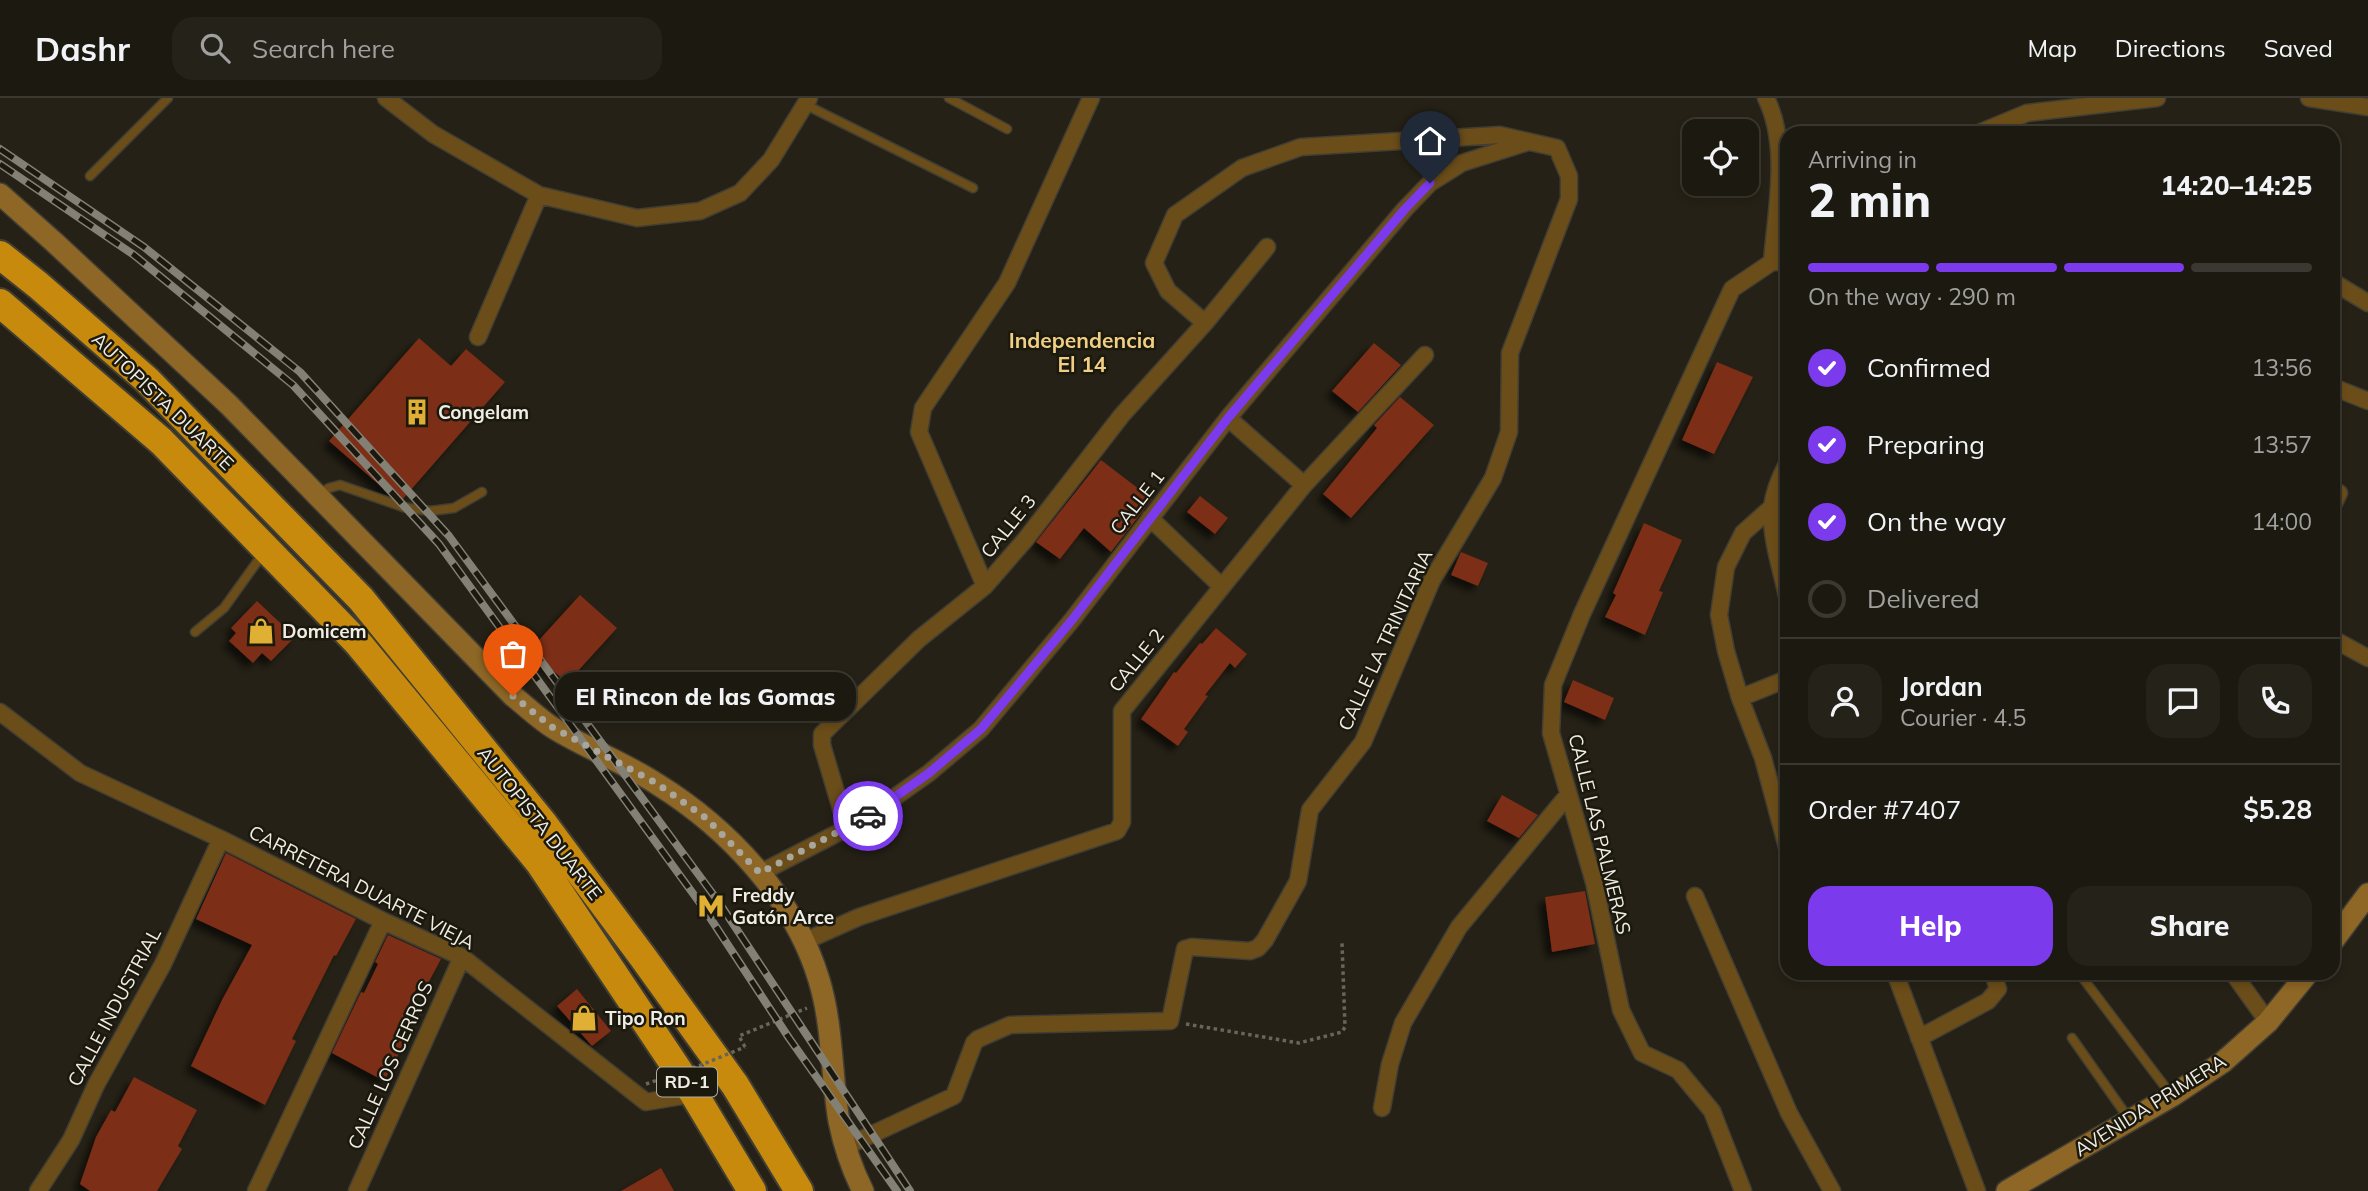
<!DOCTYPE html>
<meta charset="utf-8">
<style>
:root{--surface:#1c1910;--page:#252219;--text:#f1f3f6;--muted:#a0a09f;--line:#3a3830;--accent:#7c3aed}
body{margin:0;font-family:Mulish,sans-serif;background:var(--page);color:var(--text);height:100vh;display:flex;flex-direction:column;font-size:26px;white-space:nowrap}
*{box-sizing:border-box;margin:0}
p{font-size:23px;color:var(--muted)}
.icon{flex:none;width:38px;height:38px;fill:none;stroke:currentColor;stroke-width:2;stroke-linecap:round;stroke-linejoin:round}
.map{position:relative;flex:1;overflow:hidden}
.sheet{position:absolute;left:1780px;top:28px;width:560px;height:854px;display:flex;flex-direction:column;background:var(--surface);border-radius:21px;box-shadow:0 4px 10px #0003,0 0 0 2px var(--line)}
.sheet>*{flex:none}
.controls{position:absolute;left:1682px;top:21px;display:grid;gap:14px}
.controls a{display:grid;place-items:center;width:77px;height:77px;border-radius:14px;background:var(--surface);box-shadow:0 4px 10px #0003,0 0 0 2px var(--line);font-size:35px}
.pin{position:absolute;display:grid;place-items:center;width:60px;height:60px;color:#fff;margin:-72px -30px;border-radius:50% 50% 50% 0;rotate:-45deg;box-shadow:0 0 7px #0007}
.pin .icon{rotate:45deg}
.courier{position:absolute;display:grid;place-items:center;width:70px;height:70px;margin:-35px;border:5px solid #7c3aed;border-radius:50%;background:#fff;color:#222;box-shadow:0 2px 9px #0007}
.bubble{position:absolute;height:49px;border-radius:21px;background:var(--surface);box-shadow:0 4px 10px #0003,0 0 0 2px var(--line);font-size:23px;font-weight:800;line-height:49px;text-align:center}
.overview em{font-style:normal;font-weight:800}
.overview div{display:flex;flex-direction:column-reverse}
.overview{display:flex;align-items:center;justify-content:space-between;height:119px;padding:0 28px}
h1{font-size:46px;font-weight:800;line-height:52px}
.bar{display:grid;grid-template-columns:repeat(4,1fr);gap:10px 7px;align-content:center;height:84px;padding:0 28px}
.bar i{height:9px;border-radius:5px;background:var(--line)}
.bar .current{background:var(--accent)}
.bar p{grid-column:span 4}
.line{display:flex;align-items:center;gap:18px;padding:0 28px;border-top:2px solid var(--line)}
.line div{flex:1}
.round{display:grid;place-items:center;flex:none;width:74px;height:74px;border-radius:21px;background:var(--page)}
ol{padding:0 28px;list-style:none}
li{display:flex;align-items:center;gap:21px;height:77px}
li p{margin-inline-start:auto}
li .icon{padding:7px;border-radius:50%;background:var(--accent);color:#fff;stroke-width:4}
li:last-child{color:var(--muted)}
li i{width:38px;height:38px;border:4px solid var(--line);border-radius:50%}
.action{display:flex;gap:14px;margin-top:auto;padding:14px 28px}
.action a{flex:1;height:80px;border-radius:21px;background:var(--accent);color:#fff;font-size:28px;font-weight:800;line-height:80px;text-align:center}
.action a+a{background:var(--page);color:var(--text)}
header{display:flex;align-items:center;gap:42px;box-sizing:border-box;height:98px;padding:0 35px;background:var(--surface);border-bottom:2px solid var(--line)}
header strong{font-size:33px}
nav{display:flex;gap:38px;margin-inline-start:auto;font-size:24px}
.search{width:490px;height:63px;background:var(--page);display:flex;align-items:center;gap:18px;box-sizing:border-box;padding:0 24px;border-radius:21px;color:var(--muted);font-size:26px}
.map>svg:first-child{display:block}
.building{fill:#7b2d15;filter:url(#shadow)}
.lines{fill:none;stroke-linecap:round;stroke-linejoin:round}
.lane-casing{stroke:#413e33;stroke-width:11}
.street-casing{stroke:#413e33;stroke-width:19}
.secondary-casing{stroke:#413e33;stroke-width:24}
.highway-casing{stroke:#413e33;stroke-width:32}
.path{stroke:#68655b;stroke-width:3.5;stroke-dasharray:3.5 3.5;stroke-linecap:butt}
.lane{stroke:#6b4d19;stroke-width:8}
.street{stroke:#6b4d19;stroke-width:16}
.secondary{stroke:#8e6726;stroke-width:21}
.highway{stroke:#c78a0c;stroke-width:28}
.rail-casing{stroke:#838076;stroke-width:8}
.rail{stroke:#1b180d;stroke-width:5;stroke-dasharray:16;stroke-linecap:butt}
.path-bridge{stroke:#68655b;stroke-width:3.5;stroke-dasharray:3.5 3.5;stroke-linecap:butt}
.done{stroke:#a9a69d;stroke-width:7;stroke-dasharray:0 12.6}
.route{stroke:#7c3aed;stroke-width:9}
.labels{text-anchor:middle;stroke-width:5;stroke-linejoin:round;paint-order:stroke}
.shield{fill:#1b180d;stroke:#b0ada5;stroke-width:2}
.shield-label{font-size:18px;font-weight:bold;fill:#f0ede6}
.street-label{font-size:19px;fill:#f0ede6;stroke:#1b180d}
.poi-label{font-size:19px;font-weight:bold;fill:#f0ede6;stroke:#1b180d;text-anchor:start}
.neighbourhood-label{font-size:21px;font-weight:bold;fill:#f0cf85;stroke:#1b180d}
</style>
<header>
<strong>Dashr</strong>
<div class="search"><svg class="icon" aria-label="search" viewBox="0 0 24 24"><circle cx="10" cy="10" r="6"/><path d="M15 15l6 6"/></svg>Search here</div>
<nav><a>Map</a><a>Directions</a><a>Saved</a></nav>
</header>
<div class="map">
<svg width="2368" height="1093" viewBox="0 0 2368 1093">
<defs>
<filter id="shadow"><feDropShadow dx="-6" dy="6" stdDeviation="3.5" flood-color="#0009"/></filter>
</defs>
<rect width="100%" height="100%" fill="#252116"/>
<!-- building -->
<path class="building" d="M419 240 451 268 466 251 505 284 402 402 392 398 329 343Z
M1374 245 1401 267 1358 314 1332 293Z
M1717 264 1753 279 1714 356 1682 342Z
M1400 299 1434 327 1351 420 1323 396 1377 330 1374 327Z
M1101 362 1152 401 1111 454 1084 430 1060 461 1036 444Z
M1200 398 1228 420 1215 436 1187 414Z
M1644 425 1682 442 1659 493 1663 494 1645 537 1605 519 1616 497 1613 495Z
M1461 454 1488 465 1478 488 1451 477Z
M580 497 617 530 567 585 530 552Z
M257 503 295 539 271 563 262 555 253 565 229 543 236 535 231 530Z
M1216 530 1247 556 1235 570 1230 565 1205 597 1208 598 1184 631 1188 634 1178 648 1141 621 1174 574 1176 575 1200 545 1202 546Z
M1573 582 1614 600 1605 622 1564 604Z
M1502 697 1538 717 1519 740 1487 723Z
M226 755 356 821 336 858 334 857 292 941 296 943 265 1007 191 968 222 902 252 847 196 821Z
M1585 793 1595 846 1552 854 1545 799Z
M388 837 441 861 425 891 418 887 404 916 412 920 401 940 406 943 384 983 332 955 361 894 364 895 378 866 375 864Z
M577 891 611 933 592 948 557 908Z
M134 979 197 1012 178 1048 182 1051 157 1093H90L80 1086 96 1039 111 1012 115 1014Z
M661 1070 674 1093H621Z"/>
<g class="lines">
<!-- lane casing -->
<g class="lane-casing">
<path id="lane" d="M949 0 1007 31
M806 7 973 90
M90 78 168 0
M319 396 329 390 340 387 403 409 430 413 454 410 482 394
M195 534 224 510 257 464 264 458
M2079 875 2172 998
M2072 940 2129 1021"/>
</g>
<!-- street casing -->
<g class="street-casing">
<path id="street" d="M386 0 433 36 539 97 637 120 700 113 740 95 771 62 809 0
M1766 0C1790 49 1776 112 1772 164
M2309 0 2368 9
M1979 35 2027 15 2157 0
M2333 184 2368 205
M478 239 539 97
M2333 289 2368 303
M1228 320 1304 387
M1787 366C1780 379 1774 394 1772 409 1770 438 1781 470 1787 498
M2333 407 2339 395
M1772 409 1743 435 1726 469 1719 517 1726 553 1740 600 1763 660 1787 749
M1150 420 1222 489
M985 488 919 334 923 310 1007 185 1091 0
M2333 541 2368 560
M1740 600 1787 581
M0 614 80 675 221 741 383 823 462 859 646 1004 694 996
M847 731 822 647V636L919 541 985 488 1025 442 1122 317 1205 225 1267 149
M760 775 861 723 929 675 981 631 1072 522 1228 320 1405 111 1430 85 1462 65 1528 44
M1695 798 1789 1015 1832 1093
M803 844 859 819 1117 733 1122 724V613L1304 387 1425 257
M1895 875 1977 1093
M2233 875 2268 924
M1919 940 1988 903 1998 891 1993 875
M1382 1010 1390 966 1403 925 1459 829 1568 697
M845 1049 954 998 974 945 978 941 1010 927 1170 923 1185 851 1192 849 1250 853 1258 850 1265 842 1298 783 1310 712 1363 644 1432 482 1493 380 1509 334 1510 255 1569 101V78L1557 50 1500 37 1301 49 1242 70 1175 117 1154 165 1168 193 1205 225
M38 1093 71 1042 96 987 163 866 221 741
M256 1093 383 823
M357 1093 462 859
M1743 1093 1712 1013 1678 972 1642 955 1621 912 1594 784 1551 635 1553 587 1582 516 1732 191 1772 164H1787"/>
</g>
<!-- secondary casing -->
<g class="secondary-casing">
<path id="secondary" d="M0 96 54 144 229 307 513 598C527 609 540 622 555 631 588 651 625 665 657 686 728 730 795 801 819 882 833 928 831 976 839 1023 844 1048 852 1071 863 1093
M2333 843 2368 796
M2007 1093 2172 998 2223 964 2268 924 2308 875"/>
</g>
<!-- highway casing -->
<g class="highway-casing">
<path id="highway" d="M0 157 38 187 147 282 361 501 543 725 642 858 735 987 799 1093
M0 205 161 343 358 545 539 764 694 996 752 1093"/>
</g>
<!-- path -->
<path class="path" d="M1186 926 1299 945 1342 934 1345 929 1342 845
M745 949 739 938 807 910"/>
<!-- lane -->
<use href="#lane" class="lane"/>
<!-- street -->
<use href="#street" class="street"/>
<!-- secondary -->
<use href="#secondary" class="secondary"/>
<!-- highway -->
<use href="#highway" class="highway"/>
<!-- rail casing -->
<g class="rail-casing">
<path id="rail" d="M0 51 144 149 300 274 449 438 718 803 910 1093
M0 66 134 157 293 287 439 446 705 812 789 940 897 1093"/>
</g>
<!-- rail -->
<use href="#rail" class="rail"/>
<!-- path-bridge -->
<path class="path-bridge" d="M646 986 701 967 745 949"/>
</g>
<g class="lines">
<!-- done -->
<path class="done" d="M513 598 552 629 656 685 706 720 760 775 868 718"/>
<!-- route -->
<path class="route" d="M868 718 929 675 981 631 1072 522 1228 320 1405 111 1430 85"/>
</g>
<!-- icons -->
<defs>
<g id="building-bare" transform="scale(2.1)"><path d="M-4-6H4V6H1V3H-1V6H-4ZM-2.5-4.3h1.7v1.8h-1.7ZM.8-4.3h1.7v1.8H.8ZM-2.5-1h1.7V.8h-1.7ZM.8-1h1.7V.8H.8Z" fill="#e0b034" stroke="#1b180d" stroke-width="2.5" paint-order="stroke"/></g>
<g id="shop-bare" transform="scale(2.1)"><path d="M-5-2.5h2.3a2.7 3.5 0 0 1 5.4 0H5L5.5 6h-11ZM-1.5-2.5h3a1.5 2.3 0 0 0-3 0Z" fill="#e0b034" stroke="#1b180d" stroke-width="2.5" paint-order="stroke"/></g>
<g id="metro-bare" transform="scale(2.1)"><path d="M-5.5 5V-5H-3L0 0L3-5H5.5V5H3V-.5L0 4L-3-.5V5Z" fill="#e0b034" stroke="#1b180d" stroke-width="2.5" paint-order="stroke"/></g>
</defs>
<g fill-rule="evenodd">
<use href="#building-bare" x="417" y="314"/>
<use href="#shop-bare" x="261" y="533"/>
<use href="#metro-bare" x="711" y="808"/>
<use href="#shop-bare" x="584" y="920"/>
</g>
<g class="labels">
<!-- shield labels -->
<rect class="shield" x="657" y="969.5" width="60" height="29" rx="5"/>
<g class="shield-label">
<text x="687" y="990">RD-1</text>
</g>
<!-- street labels -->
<g class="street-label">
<text transform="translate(163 303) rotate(44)" y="7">AUTOPISTA DUARTE</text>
<text transform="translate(1137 404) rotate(-52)" y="7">CALLE 1</text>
<text transform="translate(1008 428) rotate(-51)" y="7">CALLE 3</text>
<text transform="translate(1385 542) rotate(-65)" y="7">CALLE LA TRINITARIA</text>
<text transform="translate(1136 562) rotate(-51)" y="7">CALLE 2</text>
<text transform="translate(540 725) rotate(52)" y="7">AUTOPISTA DUARTE</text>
<text transform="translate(1600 736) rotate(76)" y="7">CALLE LAS PALMERAS</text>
<text transform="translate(362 789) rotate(27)" y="7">CARRETERA DUARTE VIEJA</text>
<text transform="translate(114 909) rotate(-62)" y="7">CALLE INDUSTRIAL</text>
<text transform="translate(390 967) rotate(-66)" y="7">CALLE LOS CERROS</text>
<text transform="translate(2150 1007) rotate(-32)" y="7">AVENIDA PRIMERA</text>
</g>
<!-- poi labels -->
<g class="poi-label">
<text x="438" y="321">Congelam</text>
<text x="282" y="540">Domicem</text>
<text x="732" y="804">Freddy<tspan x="732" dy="22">Gatón Arce</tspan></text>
<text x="605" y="927">Tipo Ron</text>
</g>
<!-- neighbourhood labels -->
<g class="neighbourhood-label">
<text x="1082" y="250">Independencia<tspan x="1082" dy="24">El 14</tspan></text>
</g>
</g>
</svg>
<div class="controls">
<a><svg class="icon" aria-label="locate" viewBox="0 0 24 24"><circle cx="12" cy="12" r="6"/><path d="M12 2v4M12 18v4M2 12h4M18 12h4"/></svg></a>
</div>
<div class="pin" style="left:513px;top:598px;background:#ea580c"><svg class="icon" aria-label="bag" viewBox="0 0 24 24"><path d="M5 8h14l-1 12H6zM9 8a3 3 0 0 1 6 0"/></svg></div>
<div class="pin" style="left:1430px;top:85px;background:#1f2937"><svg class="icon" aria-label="home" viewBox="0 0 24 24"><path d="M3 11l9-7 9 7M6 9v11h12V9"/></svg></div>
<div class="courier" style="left:868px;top:718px"><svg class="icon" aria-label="car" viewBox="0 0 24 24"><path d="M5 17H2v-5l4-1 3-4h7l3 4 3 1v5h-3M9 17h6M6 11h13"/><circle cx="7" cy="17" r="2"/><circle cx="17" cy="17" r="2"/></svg></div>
<div class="bubble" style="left:555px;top:574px;width:301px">El Rincon de las Gomas</div>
<section class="sheet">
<div class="overview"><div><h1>2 min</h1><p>Arriving in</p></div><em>14:20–14:25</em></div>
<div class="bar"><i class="current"></i><i class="current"></i><i class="current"></i><i></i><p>On the way · 290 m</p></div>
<ol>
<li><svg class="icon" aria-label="check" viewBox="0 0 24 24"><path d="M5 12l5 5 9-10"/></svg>Confirmed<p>13:56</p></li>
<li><svg class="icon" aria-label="check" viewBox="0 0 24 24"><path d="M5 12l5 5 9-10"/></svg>Preparing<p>13:57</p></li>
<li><svg class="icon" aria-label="check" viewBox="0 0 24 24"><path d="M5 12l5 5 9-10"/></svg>On the way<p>14:00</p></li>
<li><i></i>Delivered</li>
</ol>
<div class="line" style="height:126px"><a class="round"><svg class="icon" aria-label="person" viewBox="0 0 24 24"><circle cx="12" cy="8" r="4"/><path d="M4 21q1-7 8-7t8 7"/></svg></a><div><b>Jordan</b><p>Courier · 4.5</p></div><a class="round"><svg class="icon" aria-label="chat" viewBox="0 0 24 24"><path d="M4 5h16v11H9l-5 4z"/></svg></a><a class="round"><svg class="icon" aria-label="phone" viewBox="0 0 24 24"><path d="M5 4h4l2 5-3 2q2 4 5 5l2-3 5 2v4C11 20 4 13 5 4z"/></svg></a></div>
<div class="line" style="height:91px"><div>Order #7407</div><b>$5.28</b></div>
<div class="action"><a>Help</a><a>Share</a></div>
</section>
</div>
